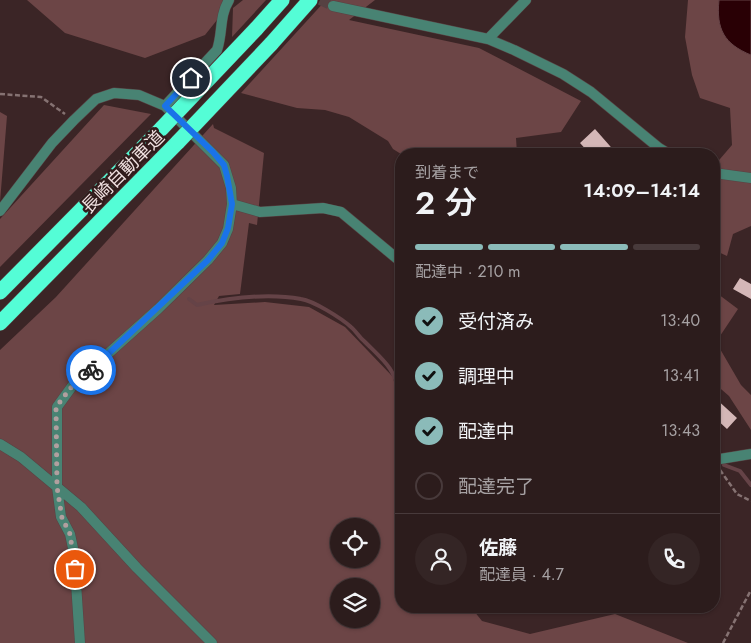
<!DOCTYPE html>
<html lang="ja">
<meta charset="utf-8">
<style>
:root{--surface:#2c1c1c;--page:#342525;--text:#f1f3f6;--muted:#a6a1a3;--line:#483a3b;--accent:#8bbbb9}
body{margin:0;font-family:Jost,"Noto Sans JP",sans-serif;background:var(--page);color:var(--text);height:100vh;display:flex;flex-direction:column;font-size:19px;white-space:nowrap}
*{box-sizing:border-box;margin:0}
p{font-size:16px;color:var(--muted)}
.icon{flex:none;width:28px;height:28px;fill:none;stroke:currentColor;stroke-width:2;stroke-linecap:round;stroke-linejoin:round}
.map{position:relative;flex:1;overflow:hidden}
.side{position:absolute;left:395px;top:148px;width:325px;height:465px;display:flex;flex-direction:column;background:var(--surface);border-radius:20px;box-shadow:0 1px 4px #0004,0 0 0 1px var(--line)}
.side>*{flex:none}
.buttons{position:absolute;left:330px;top:518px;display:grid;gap:10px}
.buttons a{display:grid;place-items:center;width:50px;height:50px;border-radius:50%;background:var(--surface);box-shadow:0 1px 4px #0004,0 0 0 1px var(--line);font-size:25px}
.pin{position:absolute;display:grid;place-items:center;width:42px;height:42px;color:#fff;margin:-21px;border:2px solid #fff;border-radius:50%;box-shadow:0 1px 5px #0007}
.courier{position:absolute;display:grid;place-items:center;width:50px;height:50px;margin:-25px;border:4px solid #1a73e8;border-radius:50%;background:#fff;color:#222;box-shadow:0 1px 6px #0007}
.summary em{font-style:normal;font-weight:600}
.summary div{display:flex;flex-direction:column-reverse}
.summary{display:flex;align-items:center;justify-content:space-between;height:85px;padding:0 20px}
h1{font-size:32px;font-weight:600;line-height:38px}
.bar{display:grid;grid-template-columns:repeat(4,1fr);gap:8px 5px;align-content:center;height:60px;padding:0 20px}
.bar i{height:6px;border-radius:4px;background:var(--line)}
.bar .on{background:var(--accent)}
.bar p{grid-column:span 4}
.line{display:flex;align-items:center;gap:12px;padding:0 20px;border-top:1px solid var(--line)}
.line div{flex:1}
.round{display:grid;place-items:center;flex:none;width:52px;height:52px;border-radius:26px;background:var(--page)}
ol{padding:0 20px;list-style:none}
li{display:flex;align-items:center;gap:15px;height:55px}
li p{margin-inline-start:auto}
li .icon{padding:5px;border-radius:50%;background:var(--accent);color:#111;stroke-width:4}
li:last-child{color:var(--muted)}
li i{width:28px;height:28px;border:2px solid var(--line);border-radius:50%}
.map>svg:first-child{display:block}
.green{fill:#6c4546;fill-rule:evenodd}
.water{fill:#290005;stroke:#654347}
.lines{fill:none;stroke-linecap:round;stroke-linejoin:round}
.stream{stroke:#654347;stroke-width:4}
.building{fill:#d4b7b7}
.minor-tunnel{stroke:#564142;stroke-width:10;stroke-dasharray:10 5;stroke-linecap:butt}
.minor-casing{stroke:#584344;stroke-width:11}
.motorway-casing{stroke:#584344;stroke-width:16}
.path{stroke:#857272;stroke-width:2.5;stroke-dasharray:5 2.5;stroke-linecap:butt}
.minor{stroke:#488373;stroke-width:10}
.motorway{stroke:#54fdd6;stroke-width:15}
.motorway-bridge-casing{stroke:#584344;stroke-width:16;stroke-linecap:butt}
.motorway-bridge{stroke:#54fdd6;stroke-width:15}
.done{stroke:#b19f9f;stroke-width:5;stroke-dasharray:0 9}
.route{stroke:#1a73e8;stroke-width:6}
.labels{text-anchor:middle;stroke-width:5;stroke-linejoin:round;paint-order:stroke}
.street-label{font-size:18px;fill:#f0e0e0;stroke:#311c1c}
</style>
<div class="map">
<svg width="751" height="643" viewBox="0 0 751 643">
<rect width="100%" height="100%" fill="#3b2526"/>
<!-- green -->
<path class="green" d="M27 0H233L205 35 145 58 65 33Z
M243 0H266L232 37 233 8Z
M326 0H375L349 20 479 48 581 101 561 132 516 138 517 154H401L393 149 388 141 349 117 325 110 297 108 241 93Z
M688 0H719C717 16 736 49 751 55V226L733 234 727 256 714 250V166L732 145 730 108 700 98 692 75 685 37Z
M104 105 151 114 0 267V219Z
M0 112 7 116 0 202Z
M213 124 214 128 264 153 257 225 249 223 240 294 219 296 214 305 265 302 309 307 345 327 393 377 401 414V606H470L482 621 530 634 615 614 688 643H0V350L56 297ZM339 526H371V559H339ZM339 586H371V619H339Z
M714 291 738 309 716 342 741 385 751 395V430L729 396 714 383Z"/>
<!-- water -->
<path class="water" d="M719 0H751V55C724 44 716 29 719 0Z"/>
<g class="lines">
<!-- stream -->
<path class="stream" d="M189 299 197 305C229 298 268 293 301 299 314 301 341 318 351 327 356 331 359 337 364 341 385 362 394 367 401 397
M724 465 740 471 751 485"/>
</g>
<!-- building -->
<path class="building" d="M595 129 617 154H590L580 143Z
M740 278 751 284V299L733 289Z
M714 397 737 418 727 429 714 417Z"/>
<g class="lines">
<!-- minor-tunnel -->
<path class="minor-tunnel" d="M320 0 333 6"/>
<!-- minor casing -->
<g class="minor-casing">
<path id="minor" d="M333 6 488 39 514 50 563 74 591 92 659 148 669 154
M488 39 526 0
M165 106 217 50C223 33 219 16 229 0
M714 173 751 178
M232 204 260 212 323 208 341 212 401 262
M0 211 52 143 74 120 96 99 114 93 139 95 165 106 224 165 231 188 232 204 228 229 222 243 208 260 158 309 73 385 57 407V487L61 517 70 534 74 553 80 643
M0 444 21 457 81 507 137 568 212 643
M714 460 751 454"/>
</g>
<!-- motorway casing -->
<g class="motorway-casing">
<path id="motorway" d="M256 29 282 0
M271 44 310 0
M0 292 162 128
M0 323 178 142"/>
</g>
<!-- path -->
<path class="path" d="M0 94 41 97 65 114
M720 470 737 494 751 501
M401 506V518
M723 643 751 590"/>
<!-- minor -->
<use href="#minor" class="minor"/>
<!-- motorway -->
<use href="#motorway" class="motorway"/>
<!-- motorway-bridge casing -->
<g class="motorway-bridge-casing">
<path id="motorway-bridge" d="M162 128 256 29
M178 142 271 44"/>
</g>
<!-- motorway-bridge -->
<use href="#motorway-bridge" class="motorway-bridge"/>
</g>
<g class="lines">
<!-- done -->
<path class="done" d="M75 569 70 534 62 518 57 487 56 407 73 385 91 370"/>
<!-- route -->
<path class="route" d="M91 370 208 260 222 243 228 228 232 204 227 176 224 165 213 152 165 106 191 78"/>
</g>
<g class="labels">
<!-- street labels -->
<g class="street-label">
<text transform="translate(123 172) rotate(-45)" y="6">長崎自動車道</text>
</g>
</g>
</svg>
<div class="buttons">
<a><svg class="icon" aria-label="locate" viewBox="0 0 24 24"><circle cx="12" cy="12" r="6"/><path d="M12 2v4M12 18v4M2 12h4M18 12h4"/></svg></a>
<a><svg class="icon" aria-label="layers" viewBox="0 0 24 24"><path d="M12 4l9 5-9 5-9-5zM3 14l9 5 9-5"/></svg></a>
</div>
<div class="pin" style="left:75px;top:569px;background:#ea580c"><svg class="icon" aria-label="bag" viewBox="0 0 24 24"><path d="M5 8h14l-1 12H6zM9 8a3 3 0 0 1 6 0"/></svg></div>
<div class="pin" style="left:191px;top:78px;background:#1f2937"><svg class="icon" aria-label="home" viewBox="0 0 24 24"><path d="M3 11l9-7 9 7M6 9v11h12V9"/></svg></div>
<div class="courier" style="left:91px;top:370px"><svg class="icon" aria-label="bike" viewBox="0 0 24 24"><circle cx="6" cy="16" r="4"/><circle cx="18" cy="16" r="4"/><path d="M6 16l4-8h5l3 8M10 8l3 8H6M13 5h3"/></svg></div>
<section class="side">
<div class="summary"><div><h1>2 分</h1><p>到着まで</p></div><em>14:09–14:14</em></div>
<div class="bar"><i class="on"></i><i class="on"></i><i class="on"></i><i></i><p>配達中 · 210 m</p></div>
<ol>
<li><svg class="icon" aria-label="check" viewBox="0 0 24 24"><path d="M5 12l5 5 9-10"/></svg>受付済み<p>13:40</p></li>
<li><svg class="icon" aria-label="check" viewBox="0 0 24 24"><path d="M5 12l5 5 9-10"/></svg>調理中<p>13:41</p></li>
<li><svg class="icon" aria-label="check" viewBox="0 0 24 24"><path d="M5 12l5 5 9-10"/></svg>配達中<p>13:43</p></li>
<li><i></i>配達完了</li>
</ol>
<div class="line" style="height:90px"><a class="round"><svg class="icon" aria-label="person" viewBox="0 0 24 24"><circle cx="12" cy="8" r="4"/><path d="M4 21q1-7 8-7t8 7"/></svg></a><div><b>佐藤</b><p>配達員 · 4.7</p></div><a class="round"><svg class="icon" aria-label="phone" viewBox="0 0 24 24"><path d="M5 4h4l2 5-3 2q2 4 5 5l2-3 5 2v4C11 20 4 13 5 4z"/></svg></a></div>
</section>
</div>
